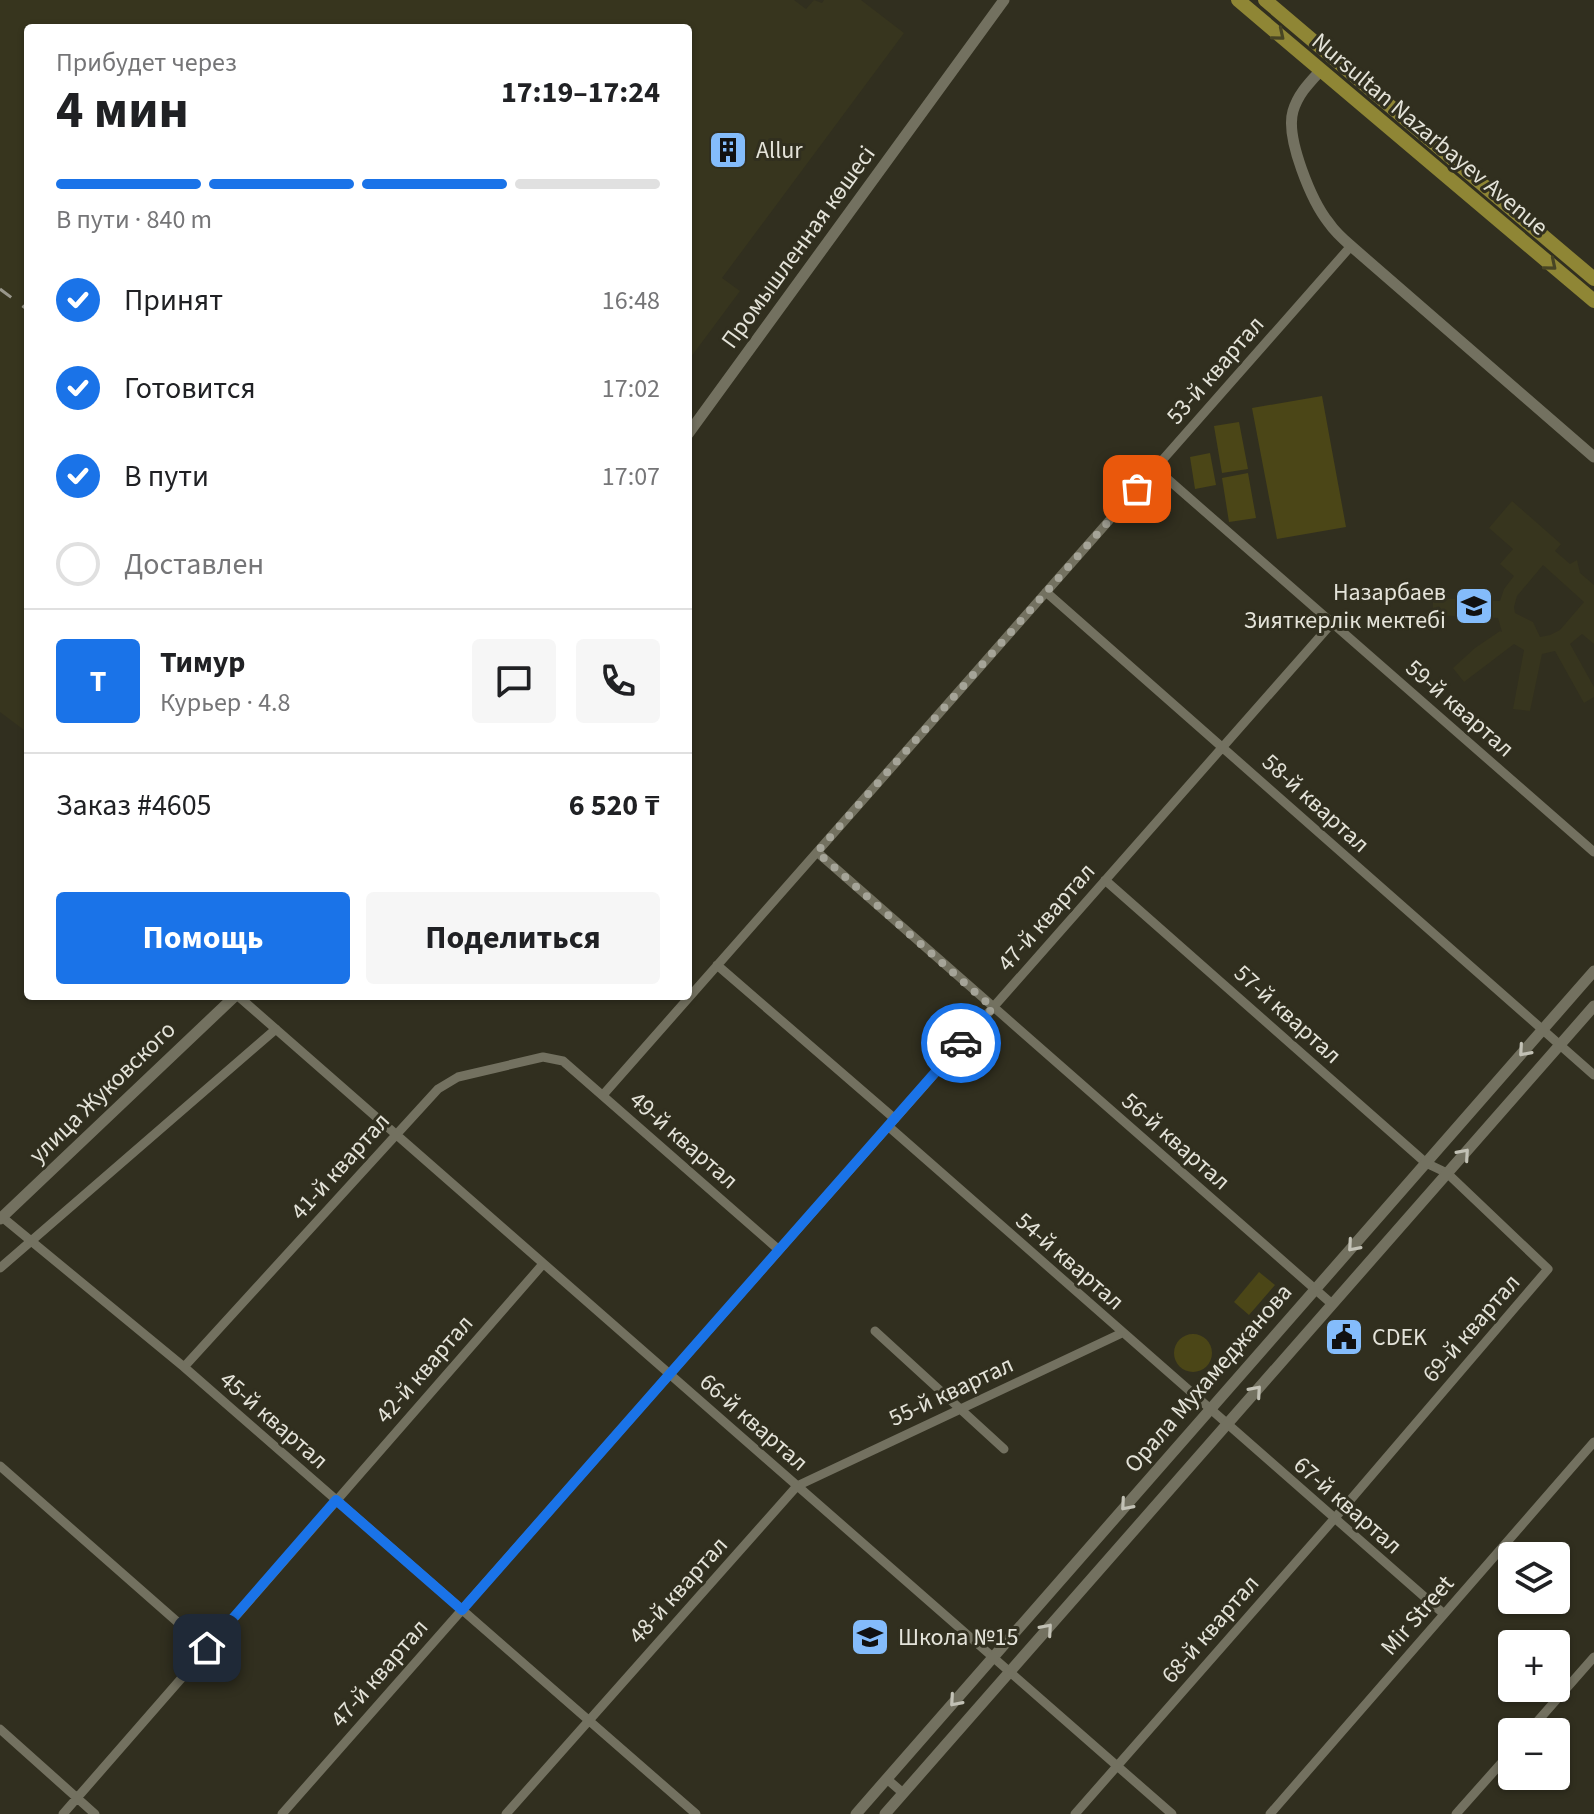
<!DOCTYPE html>
<html lang="ru">
<meta charset="utf-8">
<style>
:root{--surface:#fff;--page:#f6f6f6;--text:#202124;--muted:#757577;--line:#e0e0e0;--accent:#1a73e8}
body{margin:0;font-family:"Source Sans 3",sans-serif;background:var(--page);color:var(--text);height:100vh;display:flex;flex-direction:column;font-size:30px;white-space:nowrap}
*{box-sizing:border-box;margin:0}
p{font-size:26px;color:var(--muted)}
.icon{flex:none;width:44px;height:44px;fill:none;stroke:currentColor;stroke-width:2;stroke-linecap:round;stroke-linejoin:round}
.map{position:relative;flex:1;overflow:hidden}
.sheet{position:absolute;left:24px;top:24px;width:668px;height:976px;display:flex;flex-direction:column;background:var(--surface);border-radius:8px;box-shadow:0 2px 6px #0004}
.sheet>*{flex:none}
.controls{position:absolute;left:1498px;top:1542px;display:grid;gap:16px}
.controls a{display:grid;place-items:center;width:72px;height:72px;border-radius:8px;background:var(--surface);box-shadow:0 2px 6px #0004;font-size:40px}
.pin{position:absolute;display:grid;place-items:center;width:68px;height:68px;color:#fff;margin:-34px;border-radius:16px;box-shadow:0 4px 12px #0006}
.courier{position:absolute;display:grid;place-items:center;width:80px;height:80px;margin:-40px;border:6px solid #1a73e8;border-radius:50%;background:#fff;color:#222;box-shadow:0 2px 10px #0007}
.head em{font-style:normal;font-weight:700}
.head div{display:flex;flex-direction:column-reverse}
.head{display:flex;align-items:center;justify-content:space-between;height:136px;padding:0 32px}
h1{font-size:52px;font-weight:700;line-height:60px}
.bar{display:grid;grid-template-columns:repeat(4,1fr);gap:12px 8px;align-content:center;height:96px;padding:0 32px}
.bar i{height:10px;border-radius:6px;background:var(--line)}
.bar .selected{background:var(--accent)}
.bar p{grid-column:span 4}
.line{display:flex;align-items:center;gap:20px;padding:0 32px;border-top:2px solid var(--line)}
.line div{flex:1}
.round{display:grid;place-items:center;flex:none;width:84px;height:84px;border-radius:8px;background:var(--page)}
ol{padding:0 32px;list-style:none}
li{display:flex;align-items:center;gap:24px;height:88px}
li p{margin-inline-start:auto}
li .icon{padding:8px;border-radius:50%;background:var(--accent);color:#fff;stroke-width:4}
li:last-child{color:var(--muted)}
li i{width:44px;height:44px;border:4px solid var(--line);border-radius:50%}
.cta{display:flex;gap:16px;margin-top:auto;padding:16px 32px}
.cta a{flex:1;height:92px;border-radius:8px;background:var(--accent);color:#fff;font-size:32px;font-weight:700;line-height:92px;text-align:center}
.cta a+a{background:var(--page);color:var(--text)}
.map>svg:first-child{display:block}
.built{fill:#37351e;fill-rule:evenodd}
.green{fill:#4b4617}
.lines{fill:none;stroke-linecap:round;stroke-linejoin:round}
.minor{stroke:#737160;stroke-width:9}
.tertiary{stroke:#737160;stroke-width:11}
.primary{stroke:#8f8635;stroke-width:14}
.rail{stroke:#98968a;stroke-width:3;stroke-dasharray:14 14;stroke-linecap:butt}
.oneway{stroke:#484524}
.oneway2{stroke:#c2c1b5}
.done{stroke:#a5a498;stroke-width:8;stroke-dasharray:0 14.4}
.route{stroke:#1a73e8;stroke-width:10}
.labels{text-anchor:middle;stroke-width:6;stroke-linejoin:round;paint-order:stroke}
.street-label{font-size:24px;fill:#e4e3d9;stroke:#312f1f}
.poi-label{font-size:24px;fill:#e4e3d9;stroke:#312f1f;text-anchor:start}
</style>
<div class="map">
<svg width="1594" height="1814" viewBox="0 0 1594 1814">
<rect width="100%" height="100%" fill="#312f1f"/>
<!-- built -->
<path class="built" d="M0 0H794L806 9 814 0 822 3 824 0H861L904 33 722 278 740 291 688 361V28H28V733L0 712Z
M1512 501 1561 544 1555 551 1570 564 1577 560 1580 573 1594 585V644L1582 634 1570 644 1594 687V697L1584 703 1555 651 1542 654 1530 711 1513 709 1524 650 1514 644 1464 682 1453 668 1475 648 1500 631 1502 632 1498 618 1433 615V598L1500 601 1504 589 1514 576 1500 564 1513 549 1489 528ZM1543 565 1584 602 1560 630 1550 635 1540 637 1533 622 1515 613 1514 607 1517 596Z"/>
<!-- green -->
<path class="green" d="M1322 396 1346 527 1277 539 1252 408Z
M1239 422 1248 469 1222 473 1214 426Z
M1210 453 1216 485 1195 489 1190 457Z
M1248 473 1256 518 1229 522 1222 478Z
M1259 1272 1275 1285 1249 1315 1234 1302Z
M1174 1353a19 19 0 1 1 38 0a19 19 0 1 1-38 0Z"/>
<g class="lines">
<!-- minor -->
<path class="minor" d="M1155 468 1594 852
M1046 592 1594 1075
M817 852 1332 1304
M717 965 895 1119
M238 996 1172 1814
M603 1095 1351 246
M888 1126 1444 1614
M2 1217 184 1367 696 1814
M0 1268 276 1029
M875 1331 1004 1449
M184 1367 438 1089 458 1077 543 1057 563 1061 779 1250
M0 1466 207 1648
M0 1729 95 1814
M1528 1732 1594 1657
M887 1779 903 1793
M63 1814 543 1264
M282 1814 1332 623
M506 1814 797 1486 1122 1333
M1075 1814 1334 1519 1548 1269 1447 1173 1426 1163 1105 880
M1270 1814 1594 1442
M1456 1814 1512 1751"/>
<!-- tertiary -->
<path class="tertiary" d="M1321 70C1309 83 1298 94 1293 111 1285 138 1312 202 1329 223 1335 232 1343 239 1351 246L1594 457
M688 434 1004 0
M0 1219 235 996
M856 1814 1594 971
M885 1814 1594 1006"/>
<!-- primary -->
<path class="primary" d="M1238 0 1594 301
M1265 0 1594 279"/>
<!-- rail -->
<path class="rail" d="M0 289 28 310"/>
</g>
<!-- one-way arrows -->
<defs><path id="oneway-chevron" d="M-2-3.5L2.5 0L-2 3.5" fill="none" stroke-width="1.6" stroke-linecap="round" stroke-linejoin="round" transform="scale(2)"/></defs>
<g class="oneway">
<use href="#oneway-chevron" transform="translate(1279 35) rotate(40)"/>
<use href="#oneway-chevron" transform="translate(1551 265) rotate(40)"/>
</g>
<g class="oneway2">
<use href="#oneway-chevron" transform="translate(1524 1051) rotate(131)"/>
<use href="#oneway-chevron" transform="translate(1464 1154) rotate(-49)"/>
<use href="#oneway-chevron" transform="translate(1353 1246) rotate(131)"/>
<use href="#oneway-chevron" transform="translate(1256 1391) rotate(-49)"/>
<use href="#oneway-chevron" transform="translate(1126 1505) rotate(131)"/>
<use href="#oneway-chevron" transform="translate(1047 1629) rotate(-49)"/>
<use href="#oneway-chevron" transform="translate(955 1701) rotate(131)"/>
</g>
<g class="lines">
<!-- done -->
<path class="done" d="M961 1043 993 1008 817 852 1137 489"/>
<!-- route -->
<path class="route" d="M207 1648 336 1500 462 1610 961 1043"/>
</g>
<!-- icons -->
<defs>
<g id="building-square" transform="scale(2)"><rect x="-9" y="-9" width="18" height="18" rx="4" fill="#84bcfb" stroke="#312f1f"/><path d="M-4-6H4V6H1V3H-1V6H-4ZM-2.5-4.3h1.7v1.8h-1.7ZM.8-4.3h1.7v1.8H.8ZM-2.5-1h1.7V.8h-1.7ZM.8-1h1.7V.8H.8Z" fill="#111"/></g>
<g id="school-square" transform="scale(2)"><rect x="-9" y="-9" width="18" height="18" rx="4" fill="#84bcfb" stroke="#312f1f"/><path d="M0-5L7-2L0 1L-7-2ZM-4 1L0 2.5L4 1V4Q0 6-4 4Z" fill="#111"/></g>
<g id="civic-square" transform="scale(2)"><rect x="-9" y="-9" width="18" height="18" rx="4" fill="#84bcfb" stroke="#312f1f"/><path d="M-.6-6.5H3V-4.5H.6V-3L4-1V1h2V6H-6V1h2V-1L-.6-3ZM-1.2 2.5V6h2.4V2.5Z" fill="#111"/></g>
</defs>
<g fill-rule="evenodd">
<use href="#building-square" x="728" y="150"/>
<use href="#school-square" x="1474" y="606"/>
<use href="#civic-square" x="1344" y="1337"/>
<use href="#school-square" x="870" y="1637"/>
</g>
<g class="labels">
<!-- street labels -->
<g class="street-label">
<text transform="translate(1430 134) rotate(40)" y="8">Nursultan Nazarbayev Avenue</text>
<text transform="translate(798 247) rotate(-54)" y="8">Промышленная көшесі</text>
<text transform="translate(1215 370) rotate(-49)" y="8">53-й квартал</text>
<text transform="translate(1460 708) rotate(41)" y="8">59-й квартал</text>
<text transform="translate(1316 803) rotate(42)" y="8">58-й квартал</text>
<text transform="translate(1046 917) rotate(-49)" y="8">47-й квартал</text>
<text transform="translate(1288 1014) rotate(42)" y="8">57-й квартал</text>
<text transform="translate(102 1092) rotate(-44)" y="8">улица Жуковского</text>
<text transform="translate(684 1140) rotate(41)" y="8">49-й квартал</text>
<text transform="translate(1176 1141) rotate(41)" y="8">56-й квартал</text>
<text transform="translate(340 1166) rotate(-48)" y="8">41-й квартал</text>
<text transform="translate(1070 1261) rotate(41)" y="8">54-й квартал</text>
<text transform="translate(1471 1328) rotate(-49)" y="8">69-й квартал</text>
<text transform="translate(424 1369) rotate(-49)" y="8">42-й квартал</text>
<text transform="translate(1208 1378) rotate(-49)" y="8">Орала Мухамеджанова</text>
<text transform="translate(951 1391) rotate(-25)" y="8">55-й квартал</text>
<text transform="translate(274 1420) rotate(41)" y="8">45-й квартал</text>
<text transform="translate(754 1422) rotate(41)" y="8">66-й квартал</text>
<text transform="translate(1348 1505) rotate(41)" y="8">67-й квартал</text>
<text transform="translate(678 1590) rotate(-48)" y="8">48-й квартал</text>
<text transform="translate(1417 1615) rotate(-49)" y="8">Mir Street</text>
<text transform="translate(1210 1629) rotate(-49)" y="8">68-й квартал</text>
<text transform="translate(379 1673) rotate(-49)" y="8">47-й квартал</text>
</g>
<!-- poi labels -->
<g class="poi-label">
<text x="756" y="158">Allur</text>
<text x="1446" y="600" text-anchor="end">Назарбаев<tspan x="1446" dy="28">Зияткерлік мектебі</tspan></text>
<text x="1372" y="1345">CDEK</text>
<text x="898" y="1645">Школа №15</text>
</g>
</g>
</svg>
<div class="controls">
<a><svg class="icon" aria-label="layers" viewBox="0 0 24 24"><path d="M12 4l9 5-9 5-9-5zM3 14l9 5 9-5"/></svg></a>
<a>+</a>
<a>−</a>
</div>
<div class="pin" style="left:1137px;top:489px;background:#ea580c"><svg class="icon" aria-label="bag" viewBox="0 0 24 24"><path d="M5 8h14l-1 12H6zM9 8a3 3 0 0 1 6 0"/></svg></div>
<div class="pin" style="left:207px;top:1648px;background:#1f2937"><svg class="icon" aria-label="home" viewBox="0 0 24 24"><path d="M3 11l9-7 9 7M6 9v11h12V9"/></svg></div>
<div class="courier" style="left:961px;top:1043px"><svg class="icon" aria-label="car" viewBox="0 0 24 24"><path d="M5 17H2v-5l4-1 3-4h7l3 4 3 1v5h-3M9 17h6M6 11h13"/><circle cx="7" cy="17" r="2"/><circle cx="17" cy="17" r="2"/></svg></div>
<section class="sheet">
<div class="head"><div><h1>4 мин</h1><p>Прибудет через</p></div><em>17:19–17:24</em></div>
<div class="bar"><i class="selected"></i><i class="selected"></i><i class="selected"></i><i></i><p>В пути · 840 m</p></div>
<ol>
<li><svg class="icon" aria-label="check" viewBox="0 0 24 24"><path d="M5 12l5 5 9-10"/></svg>Принят<p>16:48</p></li>
<li><svg class="icon" aria-label="check" viewBox="0 0 24 24"><path d="M5 12l5 5 9-10"/></svg>Готовится<p>17:02</p></li>
<li><svg class="icon" aria-label="check" viewBox="0 0 24 24"><path d="M5 12l5 5 9-10"/></svg>В пути<p>17:07</p></li>
<li><i></i>Доставлен</li>
</ol>
<div class="line" style="height:144px"><b class="round" style="background:var(--accent);color:#fff">Т</b><div><b>Тимур</b><p>Курьер · 4.8</p></div><a class="round"><svg class="icon" aria-label="chat" viewBox="0 0 24 24"><path d="M4 5h16v11H9l-5 4z"/></svg></a><a class="round"><svg class="icon" aria-label="phone" viewBox="0 0 24 24"><path d="M5 4h4l2 5-3 2q2 4 5 5l2-3 5 2v4C11 20 4 13 5 4z"/></svg></a></div>
<div class="line" style="height:104px"><div>Заказ #4605</div><b>6 520 ₸</b></div>
<div class="cta"><a>Помощь</a><a>Поделиться</a></div>
</section>
</div>
